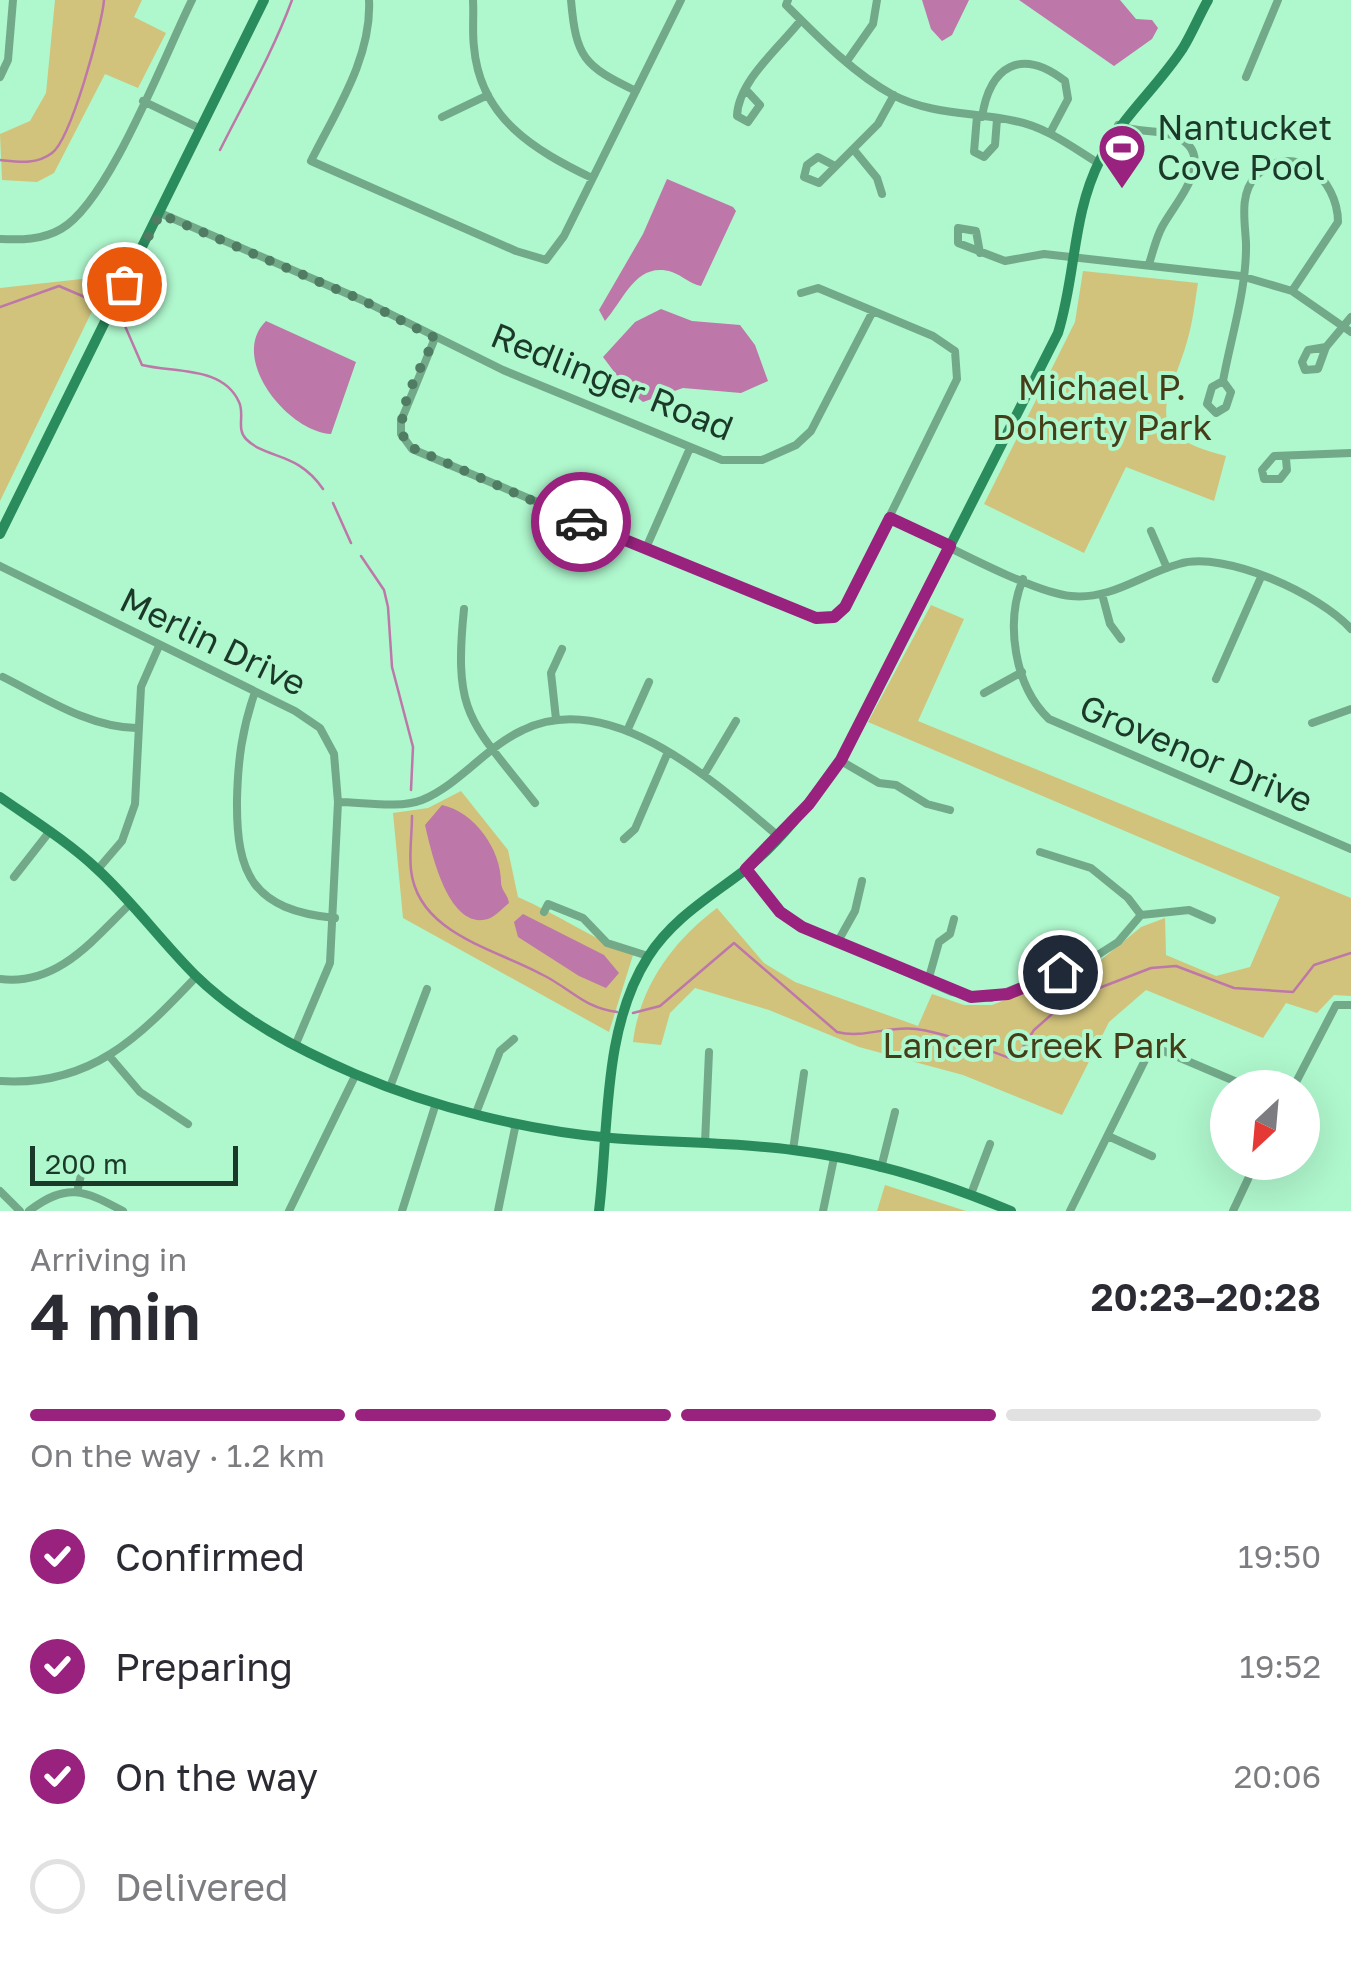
<!DOCTYPE html>
<meta charset="utf-8">
<style>
:root{--surface:#fff;--page:#f7f7f7;--text:#2b2b33;--muted:#7c7c81;--line:#e1e1e2;--accent:#98227e}
body{margin:0;font-family:"Golos Text",sans-serif;background:var(--page);color:var(--text);height:100vh;display:flex;flex-direction:column;font-size:38px;white-space:nowrap}
*{box-sizing:border-box;margin:0}
p{font-size:32px;color:var(--muted)}
.icon{flex:none;width:55px;height:55px;fill:none;stroke:currentColor;stroke-width:2;stroke-linecap:round;stroke-linejoin:round}
.map{position:relative;height:1211px;overflow:hidden}
.panel{display:flex;flex-direction:column;background:var(--surface);flex:1}
.panel>*{flex:none}
.needle{width:65px;rotate:206deg}
.tools{position:absolute;left:1210px;top:1070px;display:grid;gap:20px}
.tools a{display:grid;place-items:center;width:110px;height:110px;border-radius:50%;background:var(--surface);box-shadow:0 10px 40px #0002;font-size:50px}
.scale{position:absolute;left:30px;bottom:25px;width:208px;box-sizing:border-box;padding-left:10px;border:5px solid #1b3929;border-top:0;font-size:28px;line-height:35px;white-space:nowrap;color:#1b3929;-webkit-text-stroke:8px #aff7cd;paint-order:stroke}
.pin{position:absolute;display:grid;place-items:center;width:85px;height:85px;color:#fff;margin:-42px;border:5px solid #fff;border-radius:50%;box-shadow:0 2px 10px #0007}
.courier{position:absolute;display:grid;place-items:center;width:100px;height:100px;margin:-50px;border:8px solid #98227e;border-radius:50%;background:#fff;color:#222;box-shadow:0 2px 12px #0007}
.overview em{font-style:normal;font-weight:600}
.overview div{display:flex;flex-direction:column-reverse}
.overview{display:flex;align-items:center;justify-content:space-between;height:170px;padding:0 30px}
h1{font-size:65px;font-weight:600;line-height:75px}
.bar{display:grid;grid-template-columns:repeat(4,1fr);gap:15px 10px;align-content:center;height:120px;padding:0 30px}
.bar i{height:12px;border-radius:8px;background:var(--line)}
.bar .selected{background:var(--accent)}
.bar p{grid-column:span 4}
ol{padding:0 30px;list-style:none}
li{display:flex;align-items:center;gap:30px;height:110px}
li p{margin-inline-start:auto}
li .icon{padding:10px;border-radius:50%;background:var(--accent);color:#fff;stroke-width:4}
li:last-child{color:var(--muted)}
li i{width:55px;height:55px;border:5px solid var(--line);border-radius:50%}
.map>svg:first-child{display:block}
.green{fill:#d1c37c}
.water{fill:#bd77a8}
.lines{fill:none;stroke-linecap:round;stroke-linejoin:round}
.stream{stroke:#bd77a8;stroke-width:2.5}
.street{stroke:#71a989;stroke-width:8}
.secondary{stroke:#2a8b5d;stroke-width:10}
.done{stroke:#4f7c62;stroke-width:10;stroke-dasharray:0 18}
.route{stroke:#98227e;stroke-width:12}
.labels{text-anchor:middle;stroke-width:8;stroke-linejoin:round;paint-order:stroke}
.poi-label{font-size:35px;fill:#1b3929;stroke:#aff7cd;text-anchor:start}
.street-label{font-size:35px;fill:#1b3929;stroke:#aff7cd}
.park-label{font-size:35px;fill:#443d18;stroke:#aff7cd}
</style>
<div class="map">
<svg width="1351" height="1211" viewBox="0 0 1351 1211">
<rect width="100%" height="100%" fill="#aff7cd"/>
<!-- green -->
<path class="green" d="M55 0H142L134 17 166 33 138 88 105 74 54 173 37 182 2 180 0 134 30 121 46 93Z
M1083 271 1198 283C1195 301 1193 321 1188 338 1171 401 1134 433 1226 456L1214 501 1126 467 1084 553 984 504 1075 322Z
M109 276 0 501V288Z
M931 605 964 619 918 721 1351 898V996L1334 995 1317 1013 1286 1003 1263 1038 1146 990 1109 1022 1062 1115 963 1075 859 1047 769 1010 695 988 670 1013 661 1045 633 1042C640 986 673 941 717 908L764 963 795 982 918 1026 932 994 964 1005H992L1096 964 1141 927 1165 918 1166 955 1216 976 1250 967 1280 897 868 722Z
M461 791 508 850 518 897C559 915 593 939 633 955L609 1032 403 918 393 813 428 808Z
M885 1185 966 1211H877Z"/>
<!-- water -->
<path class="water" d="M922 0H969L952 35 942 41 931 29Z
M1019 0H1120L1136 19 1152 20 1158 28 1152 39 1114 66Z
M667 179 733 207 736 211 701 286C690 284 683 276 672 272 636 261 624 300 605 321L599 310 643 234Z
M661 309 692 321 740 325 755 345 768 381 741 393 683 388 643 402 627 389 603 357 635 322Z
M266 321 356 362 331 434C288 432 228 358 266 321Z
M442 805C475 812 501 850 501 882 501 891 508 894 509 903 500 910 494 919 483 920 447 924 431 851 425 825Z
M523 914 604 955 619 973 606 988 579 976 518 937 514 922Z"/>
<g class="lines">
<!-- stream -->
<path class="stream" d="M220 150C245 100 272 54 292 0
M0 160C19 162 36 165 52 153 71 139 102 26 104 0
M0 307 59 286 94 301
M125 326 142 365C175 373 223 366 239 402 245 414 236 429 246 439 267 460 297 451 323 489
M333 503 351 543
M361 556 384 590 388 607 392 667 413 747 411 790
M412 816C412 834 409 853 411 870 418 934 496 949 543 975 571 989 584 1008 617 1012
M633 1013 660 1006 734 943 837 1032C864 1039 889 1025 916 1029 950 1034 982 1048 1015 1060L1034 1030 1068 1000 1151 968 1176 966 1234 988 1293 992 1314 965 1351 953"/>
<!-- street -->
<path class="street" d="M369 0C372 57 336 111 311 161L516 251 546 260 564 236 681 0
M473 0C474 16 472 31 474 47 480 118 534 150 592 178
M571 0C576 58 584 66 636 91
M788 0 786 5C817 36 854 74 893 95 931 115 975 112 1015 121 1046 127 1072 147 1098 163
M847 61 873 24 877 0
M0 77 8 60 13 0
M1246 77 1278 0
M747 91 760 105 748 122 737 116C738 81 781 46 801 20
M143 101 201 129
M977 116 974 152 984 157 995 145 997 119
M442 117 488 95
M982 117C990 66 1021 47 1065 81L1068 99 1050 133
M1118 125C1136 133 1155 129 1172 135 1222 153 1176 201 1162 227 1156 238 1153 252 1149 264
M854 150 877 178 882 194
M835 166 818 157 807 165 804 177 819 183 878 124 894 95
M160 213 362 300 503 370 722 460H762L796 445 811 431 873 311
M0 239C21 240 42 240 61 229 109 202 165 54 192 0
M980 253 976 231 958 228V243L1005 261 1044 254 1241 276 1292 291 1351 332
M435 338 401 421V434L412 449 807 616 834 617 845 607 957 379 955 351 933 336 818 288 801 293
M1326 347 1308 350 1302 362 1305 370 1318 369 1326 347 1351 317
M1223 381 1212 387 1207 404 1216 413 1226 407 1231 392 1223 381C1231 337 1247 288 1246 243 1245 221 1239 194 1256 176 1293 138 1338 179 1338 222L1292 291
M1286 459 1287 470 1280 479H1264L1262 470 1274 456 1351 453
M890 518C931 537 1031 593 1071 596 1112 600 1142 574 1179 564 1225 550 1321 595 1351 629
M1151 531 1167 568
M646 548 690 448
M0 566 295 711 320 728 334 754 338 802 330 963 295 1046
M1023 579C1005 622 1014 686 1049 719L1351 849
M1102 594 1110 624 1121 639
M464 609C453 717 471 721 535 803
M3 677C45 698 88 727 136 728
M1216 679 1261 577
M255 692C242 729 238 760 237 799 236 875 253 910 335 918
M984 693 1022 672
M556 719 551 673 562 649
M1312 723 1351 709
M627 731 649 682
M841 761 879 783 896 785 927 804 950 810
M705 773 736 721
M338 802C363 802 399 809 422 800 460 784 486 747 523 730 611 687 716 783 778 836
M624 839 635 829 668 752
M1040 852 1091 868 1128 898 1141 915
M98 869 122 841 135 804 141 687 159 646
M746 869 781 912 802 927 952 992 991 998 1093 958 1118 942 1141 915 1189 910 1212 920
M14 877 50 831
M544 912 548 904 583 918 607 943 648 956
M837 943 855 911 862 881
M0 979C57 986 92 941 129 905
M928 981 939 942 950 934 954 919
M111 1058 140 1092 188 1124
M0 1081C91 1087 139 1037 196 977
M390 1087 427 989
M1293 1088 1336 1005H1351
M476 1113 500 1051 514 1039
M1108 1136 1152 1156
M705 1143 709 1052
M793 1150 804 1073
M881 1168 895 1112
M0 1191 20 1211
M77 1192 82 1171
M971 1194 990 1144
M29 1211C67 1182 84 1190 123 1211
M289 1211 356 1074
M402 1211 436 1103
M498 1211 516 1123
M823 1211 834 1158
M1070 1211 1152 1046 1251 1088
M1233 1211 1256 1162"/>
<!-- secondary -->
<path class="secondary" d="M0 534 264 0
M0 797C33 820 68 842 97 869 132 901 161 941 195 975 240 1019 297 1049 355 1074 435 1108 525 1130 611 1138 671 1143 732 1142 793 1150 867 1159 942 1182 1011 1211
M599 1211C609 1129 602 1029 648 957 673 918 710 897 745 870 782 840 813 798 841 761L1058 333C1076 276 1072 215 1100 160 1121 117 1157 88 1183 48 1192 33 1199 16 1208 0"/>
</g>
<g class="lines">
<!-- done -->
<path class="done" d="M124 284 160 214 362 300 435 338C423 366 388 417 408 446L581 522"/>
<!-- route -->
<path class="route" d="M581 522 816 618 834 617 845 607 890 518 950 546 841 760 809 804 746 869 780 912 802 927 971 997 1008 994 1060 972"/>
</g>
<!-- icons -->
<defs>
<g id="stadium-pin" transform="scale(2.5)"><path d="M0 17L-7.5 6A9.5 9.5 0 1 1 7.5 6Z" fill="#98227e" stroke="#aff7cd"/><path d="M0-5a6.5 5 0 1 0 0 10a6.5 5 0 1 0 0-10ZM-3.5-1.8h7v3.6h-7Z" fill="#fff"/></g>
</defs>
<g fill-rule="evenodd">
<use href="#stadium-pin" x="1122" y="148"/>
</g>
<g class="labels">
<!-- poi labels -->
<g class="poi-label">
<text x="1157" y="140">Nantucket<tspan x="1157" dy="40">Cove Pool</tspan></text>
</g>
<!-- street labels -->
<g class="street-label">
<text transform="translate(612 382) rotate(22)" y="12">Redlinger Road</text>
<text transform="translate(213 642) rotate(26)" y="12">Merlin Drive</text>
<text transform="translate(1196 754) rotate(23)" y="12">Grovenor Drive</text>
</g>
<!-- park labels -->
<g class="park-label">
<text x="1102" y="400">Michael P.<tspan x="1102" dy="40">Doherty Park</tspan></text>
<text x="1035" y="1058">Lancer Creek Park</text>
</g>
</g>
</svg>
<div class="tools">
<a><svg class="needle" viewBox="-14 -14 28 28"><path d="M0-13l5 13h-10z" fill="#e53935"/><path d="M0 13l5-13h-10z" fill="#7c7c81"/></svg></a>
</div>
<div class="scale">200 m</div>
<div class="pin" style="left:124px;top:284px;background:#ea580c"><svg class="icon" aria-label="bag" viewBox="0 0 24 24"><path d="M5 8h14l-1 12H6zM9 8a3 3 0 0 1 6 0"/></svg></div>
<div class="pin" style="left:1060px;top:972px;background:#1f2937"><svg class="icon" aria-label="home" viewBox="0 0 24 24"><path d="M3 11l9-7 9 7M6 9v11h12V9"/></svg></div>
<div class="courier" style="left:581px;top:522px"><svg class="icon" aria-label="car" viewBox="0 0 24 24"><path d="M5 17H2v-5l4-1 3-4h7l3 4 3 1v5h-3M9 17h6M6 11h13"/><circle cx="7" cy="17" r="2"/><circle cx="17" cy="17" r="2"/></svg></div>
</div>
<section class="panel">
<div class="overview"><div><h1>4 min</h1><p>Arriving in</p></div><em>20:23–20:28</em></div>
<div class="bar"><i class="selected"></i><i class="selected"></i><i class="selected"></i><i></i><p>On the way · 1.2 km</p></div>
<ol>
<li><svg class="icon" aria-label="check" viewBox="0 0 24 24"><path d="M5 12l5 5 9-10"/></svg>Confirmed<p>19:50</p></li>
<li><svg class="icon" aria-label="check" viewBox="0 0 24 24"><path d="M5 12l5 5 9-10"/></svg>Preparing<p>19:52</p></li>
<li><svg class="icon" aria-label="check" viewBox="0 0 24 24"><path d="M5 12l5 5 9-10"/></svg>On the way<p>20:06</p></li>
<li><i></i>Delivered</li>
</ol>
</section>
